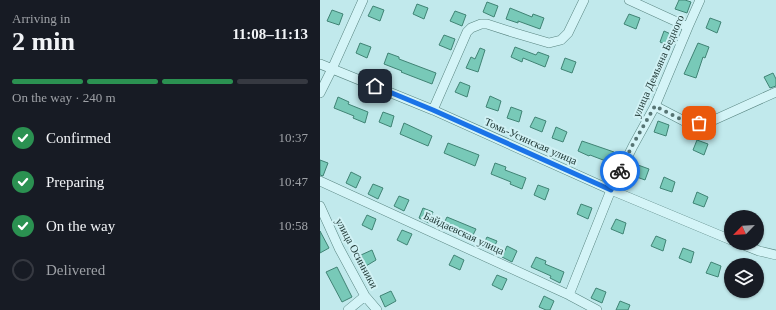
<!DOCTYPE html>
<meta charset="utf-8">
<style>
:root{--surface:#171b24;--page:#242831;--text:#f1f3f6;--muted:#9ea1a6;--line:#363941;--accent:#2b9151}
body{margin:0;font-family:Georgia,serif;background:var(--page);color:var(--text);height:100vh;display:flex;flex-direction:column;font-size:15px;white-space:nowrap}
*{box-sizing:border-box;margin:0}
p{font-size:13px;color:var(--muted)}
.icon{flex:none;width:22px;height:22px;fill:none;stroke:currentColor;stroke-width:2;stroke-linecap:round;stroke-linejoin:round}
.map{position:relative;flex:1;overflow:hidden}
.side{display:flex;flex-direction:column;background:var(--surface);width:320px}
.side>*{flex:none}
.needle{width:26px;rotate:245deg}
.controls{position:absolute;left:404px;top:210px;display:grid;gap:8px}
.controls a{display:grid;place-items:center;width:40px;height:40px;border-radius:50%;background:var(--surface);box-shadow:0 1px 3px #0004;font-size:20px}
.pin{position:absolute;display:grid;place-items:center;width:34px;height:34px;color:#fff;margin:-17px;border-radius:8px;box-shadow:0 2px 6px #0006}
.courier{position:absolute;display:grid;place-items:center;width:40px;height:40px;margin:-20px;border:3px solid #1a73e8;border-radius:50%;background:#fff;color:#222;box-shadow:0 1px 5px #0007}
.summary em{font-style:normal;font-weight:600}
.summary div{display:flex;flex-direction:column-reverse}
.summary{display:flex;align-items:center;justify-content:space-between;height:68px;padding:0 12px}
h1{font-size:26px;font-weight:600;line-height:30px}
.bar{display:grid;grid-template-columns:repeat(4,1fr);gap:6px 4px;align-content:center;height:48px;padding:0 12px}
.bar i{height:5px;border-radius:3px;background:var(--line)}
.bar .selected{background:var(--accent)}
.bar p{grid-column:span 4}
ol{padding:0 12px;list-style:none}
li{display:flex;align-items:center;gap:12px;height:44px}
li p{margin-inline-start:auto}
li .icon{padding:4px;border-radius:50%;background:var(--accent);color:#fff;stroke-width:4}
li:last-child{color:var(--muted)}
li i{width:22px;height:22px;border:2px solid var(--line);border-radius:50%}
main{display:flex;flex:1;min-height:0}
.map>svg:first-child{display:block}
.building{fill:#78c9b8;stroke:#408374}
.lines{fill:none;stroke-linecap:round;stroke-linejoin:round}
.street-casing{stroke:#598581;stroke-width:10}
.street{stroke:#d4f4f7;stroke-width:9}
.done{stroke:#567473;stroke-width:4;stroke-dasharray:0 7.2}
.route{stroke:#1a73e8;stroke-width:5}
.labels{text-anchor:middle;stroke-width:4;stroke-linejoin:round;paint-order:stroke}
.street-label{font-size:11px;fill:#1d3532;stroke:#d0f1f4}
</style>
<main>
<section class="side">
<div class="summary"><div><h1>2 min</h1><p>Arriving in</p></div><em>11:08–11:13</em></div>
<div class="bar"><i class="selected"></i><i class="selected"></i><i class="selected"></i><i></i><p>On the way · 240 m</p></div>
<ol>
<li><svg class="icon" aria-label="check" viewBox="0 0 24 24"><path d="M5 12l5 5 9-10"/></svg>Confirmed<p>10:37</p></li>
<li><svg class="icon" aria-label="check" viewBox="0 0 24 24"><path d="M5 12l5 5 9-10"/></svg>Preparing<p>10:47</p></li>
<li><svg class="icon" aria-label="check" viewBox="0 0 24 24"><path d="M5 12l5 5 9-10"/></svg>On the way<p>10:58</p></li>
<li><i></i>Delivered</li>
</ol>
</section>
<div class="map">
<svg width="456" height="310" viewBox="0 0 456 310">
<rect width="100%" height="100%" fill="#c1e9ec"/>
<!-- building -->
<path class="building" d="M359 0H365L371 2 367 13 355 9Z
M167 2 178 6 174 17 163 12Z
M97 4 108 8 104 19 93 14Z
M53 6 64 10 60 21 48 16Z
M190 8 212 17 213 14 224 18 220 29 198 21V23L186 19Z
M12 10 23 14 19 25 7 21Z
M135 11 146 15 142 26 130 21Z
M309 14 320 18 316 29 304 24Z
M390 18 401 22 397 33 386 28Z
M344 31 355 36 351 47 340 42Z
M124 35 135 39 131 50 119 45Z
M40 43 51 47 47 58 36 53Z
M378 43 389 47 385 58 383 57 376 78 364 74Z
M195 47 216 55 218 52 229 56 225 67 203 58 202 62 191 57Z
M160 48 165 50 158 72 146 68 151 57 155 59Z
M68 53 79 57V59L116 73 112 84 81 72 82 71 64 64Z
M245 58 256 62 252 73 241 69Z
M453 73 456 79V86L450 88 444 77Z
M140 82 150 86 147 97 135 92Z
M170 96 181 101 178 111 166 107Z
M18 97 29 102 28 104 48 112 45 123 33 118 34 116 14 108Z
M191 107 202 111 199 122 187 118Z
M63 112 74 116 71 127 59 122Z
M215 117 226 121 222 132 210 127Z
M338 121 349 125 346 136 334 132Z
M84 123 112 136 108 146 80 134Z
M236 127 247 132 243 142 232 138Z
M377 140 388 144 384 155 373 150Z
M262 141 294 152 291 163 270 155 269 156 258 151Z
M128 143 159 155 155 166 124 153Z
M0 160 8 163 3 176 0 175Z
M175 163 186 167 185 170 206 178 202 189 190 184 191 182 171 174Z
M318 165 329 169 325 180 314 176Z
M31 172 41 177 36 188 26 183Z
M344 177 355 182 352 192 340 188Z
M53 184 63 188 58 199 48 194Z
M218 185 229 189 225 200 214 195Z
M377 192 388 197 384 207 373 203Z
M79 196 89 200 84 211 74 206Z
M261 204 272 208 268 219 257 214Z
M103 208 113 212 109 223 99 218Z
M47 215 56 219 52 230 42 225Z
M127 217 156 229 151 239 133 231 132 232 122 227Z
M296 219 306 223 303 234 291 229Z
M82 230 92 234 87 245 77 240Z
M0 231 9 248 0 253Z
M336 236 346 240 343 251 331 246Z
M167 237 177 241 172 252 162 247Z
M187 246 197 251 192 262 182 257Z
M363 248 374 252 371 263 359 258Z
M52 250 56 260 46 266 41 255Z
M134 255 144 260 140 270 129 265Z
M216 257 226 261 225 264 244 272 240 283 230 278 231 276 211 267Z
M391 262 401 266 398 277 386 273Z
M17 267 32 297 22 302 6 272Z
M177 275 187 279 182 290 172 285Z
M276 288 286 292 282 303 271 298Z
M71 291 76 301 65 307 60 296Z
M224 296 234 301 230 310H226L219 307Z
M300 301 310 305 308 310H296Z"/>
<g class="lines">
<!-- street casing -->
<g class="street-casing">
<path id="street" d="M309 0 368 27
M0 64 113 110 291 190 411 240
M0 93 12 69 43 0
M335 106 364 121 379 123 394 120 456 92
M113 110 147 32 151 28 161 24H167L195 33 229 43 241 40 248 33 264 0
M0 181 249 295 277 310
M0 206 19 248 45 296 57 310
M419 243 439 251 456 255
M249 295 291 190 313 146 335 106 368 27 380 0
M28 310 45 296"/>
</g>
<!-- street -->
<use href="#street" class="street"/>
</g>
<g class="lines">
<!-- done -->
<path class="done" d="M300 171 312 146 335 106 364 121 379 123"/>
<!-- route -->
<path class="route" d="M55 86 113 110 291 190 300 171"/>
</g>
<g class="labels">
<!-- street labels -->
<g class="street-label">
<text transform="translate(338 66) rotate(-66)" y="4">улица Демьяна Бедного</text>
<text transform="translate(211 141) rotate(24)" y="4">Томь-Усинская улица</text>
<text transform="translate(144 233) rotate(25)" y="4">Байдаевская улица</text>
<text transform="translate(37 253) rotate(62)" y="4">улица Осинники</text>
</g>
</g>
</svg>
<div class="controls">
<a><svg class="needle" viewBox="-14 -14 28 28"><path d="M0-13l5 13h-10z" fill="#e53935"/><path d="M0 13l5-13h-10z" fill="#9ea1a6"/></svg></a>
<a><svg class="icon" aria-label="layers" viewBox="0 0 24 24"><path d="M12 4l9 5-9 5-9-5zM3 14l9 5 9-5"/></svg></a>
</div>
<div class="pin" style="left:379px;top:123px;background:#ea580c"><svg class="icon" aria-label="bag" viewBox="0 0 24 24"><path d="M5 8h14l-1 12H6zM9 8a3 3 0 0 1 6 0"/></svg></div>
<div class="pin" style="left:55px;top:86px;background:#1f2937"><svg class="icon" aria-label="home" viewBox="0 0 24 24"><path d="M3 11l9-7 9 7M6 9v11h12V9"/></svg></div>
<div class="courier" style="left:300px;top:171px"><svg class="icon" aria-label="bike" viewBox="0 0 24 24"><circle cx="6" cy="16" r="4"/><circle cx="18" cy="16" r="4"/><path d="M6 16l4-8h5l3 8M10 8l3 8H6M13 5h3"/></svg></div>
</div>
</main>
